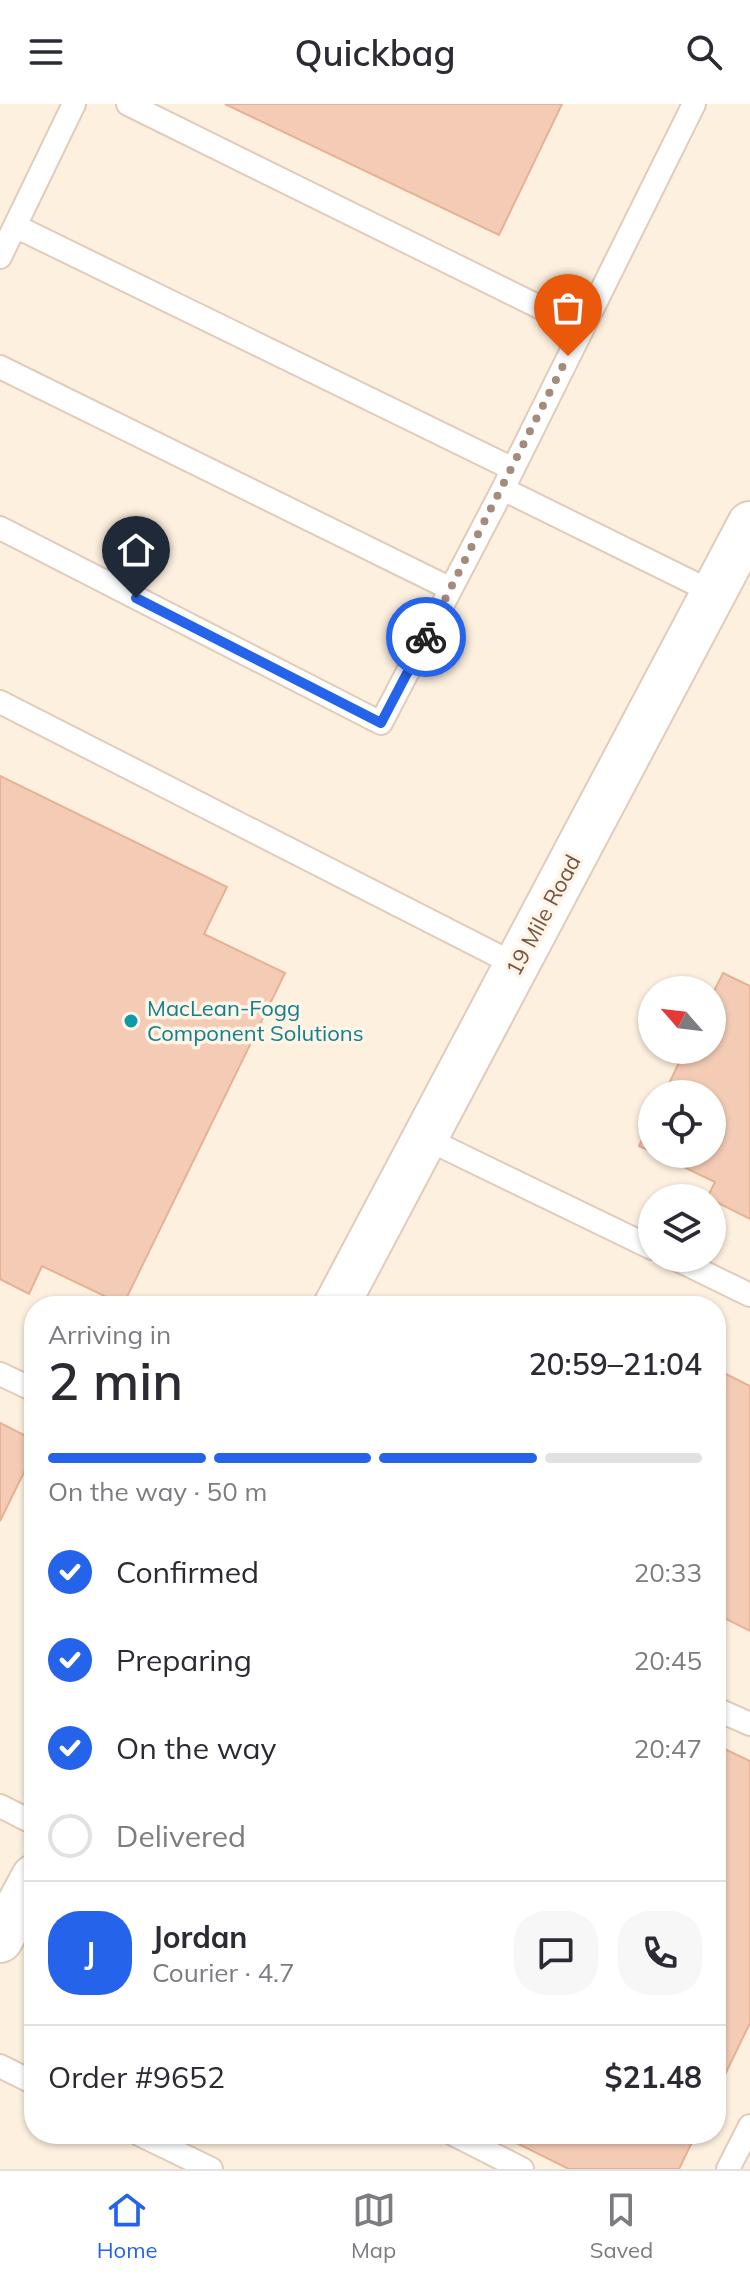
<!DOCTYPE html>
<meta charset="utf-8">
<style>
:root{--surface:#fff;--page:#f7f7f7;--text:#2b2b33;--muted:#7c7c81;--line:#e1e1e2;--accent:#2563eb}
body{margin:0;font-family:Mulish,sans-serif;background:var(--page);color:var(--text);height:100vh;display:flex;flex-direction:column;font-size:30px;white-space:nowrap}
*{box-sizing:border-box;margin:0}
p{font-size:26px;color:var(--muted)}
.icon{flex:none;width:44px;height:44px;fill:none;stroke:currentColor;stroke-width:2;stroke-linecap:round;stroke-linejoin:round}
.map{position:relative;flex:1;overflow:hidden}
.panel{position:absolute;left:24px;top:1192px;width:702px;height:848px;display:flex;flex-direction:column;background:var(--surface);border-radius:32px;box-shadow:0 2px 6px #0004}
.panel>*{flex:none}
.needle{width:52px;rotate:298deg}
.buttons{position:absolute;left:638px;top:872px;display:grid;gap:16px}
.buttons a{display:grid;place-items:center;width:88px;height:88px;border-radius:50%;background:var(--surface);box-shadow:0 2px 6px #0004;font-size:40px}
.pin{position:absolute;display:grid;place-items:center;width:68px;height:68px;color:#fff;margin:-82px -34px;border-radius:50% 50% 50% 0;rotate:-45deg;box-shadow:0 0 8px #0007}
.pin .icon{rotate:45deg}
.courier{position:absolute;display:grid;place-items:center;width:80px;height:80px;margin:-40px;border:6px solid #2563eb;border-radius:50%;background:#fff;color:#222;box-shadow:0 2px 10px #0007}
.headline em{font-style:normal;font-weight:600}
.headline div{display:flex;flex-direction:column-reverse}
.headline{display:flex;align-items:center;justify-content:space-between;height:136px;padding:0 24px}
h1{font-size:52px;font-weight:600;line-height:60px}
.bar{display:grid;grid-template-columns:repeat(4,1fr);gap:12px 8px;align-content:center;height:96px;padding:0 24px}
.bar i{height:10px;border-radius:6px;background:var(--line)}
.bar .on{background:var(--accent)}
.bar p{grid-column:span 4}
.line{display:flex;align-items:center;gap:20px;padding:0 24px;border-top:2px solid var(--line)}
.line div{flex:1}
.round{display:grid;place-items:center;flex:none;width:84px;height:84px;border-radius:32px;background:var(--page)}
ol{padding:0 24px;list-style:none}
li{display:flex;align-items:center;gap:24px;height:88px}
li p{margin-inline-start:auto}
li .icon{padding:8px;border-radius:50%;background:var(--accent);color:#fff;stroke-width:4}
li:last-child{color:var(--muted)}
li i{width:44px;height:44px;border:4px solid var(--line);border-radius:50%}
header{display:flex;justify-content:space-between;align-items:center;height:104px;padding:0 24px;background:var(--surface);font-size:36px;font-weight:600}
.tab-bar{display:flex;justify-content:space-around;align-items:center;height:112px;border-top:2px solid var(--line);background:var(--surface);font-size:22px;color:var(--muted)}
.tab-bar a{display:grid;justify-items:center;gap:4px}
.tab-bar .on{color:var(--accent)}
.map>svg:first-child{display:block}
.building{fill:#f4ccb5;stroke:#e7b195;stroke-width:2}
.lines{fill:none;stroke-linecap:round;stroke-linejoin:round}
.service-casing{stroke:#e1ccbb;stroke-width:26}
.tertiary-casing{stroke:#e1ccbb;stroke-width:48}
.service{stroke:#fff;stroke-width:22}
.tertiary{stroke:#fff;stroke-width:44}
.done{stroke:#a58b7c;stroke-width:8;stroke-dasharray:0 14.4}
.route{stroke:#2563eb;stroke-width:10}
.culture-dot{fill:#0f9aa8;stroke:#fff4e6;stroke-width:3}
.labels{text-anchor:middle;stroke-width:7;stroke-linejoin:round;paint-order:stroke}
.street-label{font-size:22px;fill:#755546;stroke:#fff4e6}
.culture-label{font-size:22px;fill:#0d838f;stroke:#fff4e6;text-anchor:start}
</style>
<header><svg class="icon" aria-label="menu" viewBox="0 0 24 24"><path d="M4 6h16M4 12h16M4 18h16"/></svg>Quickbag<svg class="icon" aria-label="search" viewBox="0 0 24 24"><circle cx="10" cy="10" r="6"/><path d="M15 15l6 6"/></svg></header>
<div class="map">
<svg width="750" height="2065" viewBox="0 0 750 2065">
<rect width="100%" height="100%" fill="#fdf0df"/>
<!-- building -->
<path class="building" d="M225 0H562L499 131Z
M0 672 227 783 204 830 285 869 123 1201 42 1162 29 1190 0 1175Z
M723 869 750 882V1115L712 1096V1094H707L715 1078 657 1050H712V990H664L685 946H712V891Z
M652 1014V1048L639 1042Z
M716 1265 750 1282V1527L716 1510Z
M0 1319 34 1336V1348L0 1417Z
M716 1641 750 1657V1919L716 1989Z
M498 2030H696L679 2065H569Z"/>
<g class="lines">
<!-- service casing -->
<g class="service-casing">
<path id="service" d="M128 0 582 224
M694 0 503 385 714 489
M15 122 513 365
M0 153 74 0
M0 263 451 485
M0 424 381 619 503 385
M0 598 516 861
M425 1034 652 1144
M674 1154 750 1191
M0 1270 34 1286
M716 1605 750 1620
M0 1702 34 1719
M0 1962 34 1979
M139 2030 211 2065
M453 2030 522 2065
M728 2065 750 2022"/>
</g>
<!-- tertiary casing -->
<g class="tertiary-casing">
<path id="tertiary" d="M336 1202 750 420
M0 1836 34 1773"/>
</g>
<!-- service -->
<use href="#service" class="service"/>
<!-- tertiary -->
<use href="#tertiary" class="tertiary"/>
</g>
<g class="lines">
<!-- done -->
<path class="done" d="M426 533 568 252"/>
<!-- route -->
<path class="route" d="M136 494 381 619 426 533"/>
</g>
<!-- markers -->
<circle class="culture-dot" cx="131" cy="917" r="8"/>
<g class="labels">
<!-- street labels -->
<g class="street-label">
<text transform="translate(543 811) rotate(-62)" y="8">19 Mile Road</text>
</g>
<!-- culture labels -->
<g class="culture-label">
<text x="147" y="912">MacLean-Fogg<tspan x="147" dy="25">Component Solutions</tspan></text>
</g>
</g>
</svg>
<div class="buttons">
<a><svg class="needle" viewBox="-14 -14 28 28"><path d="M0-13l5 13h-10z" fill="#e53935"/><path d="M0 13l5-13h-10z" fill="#7c7c81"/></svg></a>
<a><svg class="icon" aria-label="locate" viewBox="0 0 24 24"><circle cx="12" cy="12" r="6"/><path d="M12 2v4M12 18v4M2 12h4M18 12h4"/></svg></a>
<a><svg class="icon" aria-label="layers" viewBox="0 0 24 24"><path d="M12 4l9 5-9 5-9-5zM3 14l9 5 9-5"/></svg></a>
</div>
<div class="pin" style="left:568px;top:252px;background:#ea580c"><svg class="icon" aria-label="bag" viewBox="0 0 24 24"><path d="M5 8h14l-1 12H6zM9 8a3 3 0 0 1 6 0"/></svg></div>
<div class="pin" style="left:136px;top:494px;background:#1f2937"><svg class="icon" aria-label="home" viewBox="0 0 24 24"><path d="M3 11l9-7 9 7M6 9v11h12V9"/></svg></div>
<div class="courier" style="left:426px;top:533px"><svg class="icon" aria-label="bike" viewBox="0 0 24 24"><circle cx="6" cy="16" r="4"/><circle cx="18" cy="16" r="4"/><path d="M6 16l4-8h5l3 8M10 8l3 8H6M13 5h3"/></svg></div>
<section class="panel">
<div class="headline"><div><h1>2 min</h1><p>Arriving in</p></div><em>20:59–21:04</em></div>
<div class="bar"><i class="on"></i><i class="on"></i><i class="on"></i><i></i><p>On the way · 50 m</p></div>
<ol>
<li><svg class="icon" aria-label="check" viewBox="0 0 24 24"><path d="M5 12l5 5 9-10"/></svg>Confirmed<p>20:33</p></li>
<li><svg class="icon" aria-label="check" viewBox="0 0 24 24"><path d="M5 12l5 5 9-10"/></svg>Preparing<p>20:45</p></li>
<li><svg class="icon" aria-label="check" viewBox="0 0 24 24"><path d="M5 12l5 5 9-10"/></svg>On the way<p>20:47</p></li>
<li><i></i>Delivered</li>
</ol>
<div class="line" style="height:144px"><b class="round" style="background:var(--accent);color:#fff">J</b><div><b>Jordan</b><p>Courier · 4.7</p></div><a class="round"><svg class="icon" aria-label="chat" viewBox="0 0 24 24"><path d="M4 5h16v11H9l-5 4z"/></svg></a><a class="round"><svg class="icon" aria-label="phone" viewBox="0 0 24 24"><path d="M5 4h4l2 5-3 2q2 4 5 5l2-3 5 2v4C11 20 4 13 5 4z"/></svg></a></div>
<div class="line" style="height:104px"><div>Order #9652</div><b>$21.48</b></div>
</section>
</div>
<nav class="tab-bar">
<a class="on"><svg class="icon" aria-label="home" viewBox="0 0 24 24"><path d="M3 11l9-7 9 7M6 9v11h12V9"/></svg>Home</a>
<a><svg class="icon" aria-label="map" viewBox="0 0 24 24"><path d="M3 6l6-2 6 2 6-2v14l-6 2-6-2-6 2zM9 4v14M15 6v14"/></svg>Map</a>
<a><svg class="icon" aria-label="saved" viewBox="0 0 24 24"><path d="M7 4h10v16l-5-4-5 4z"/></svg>Saved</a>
</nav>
